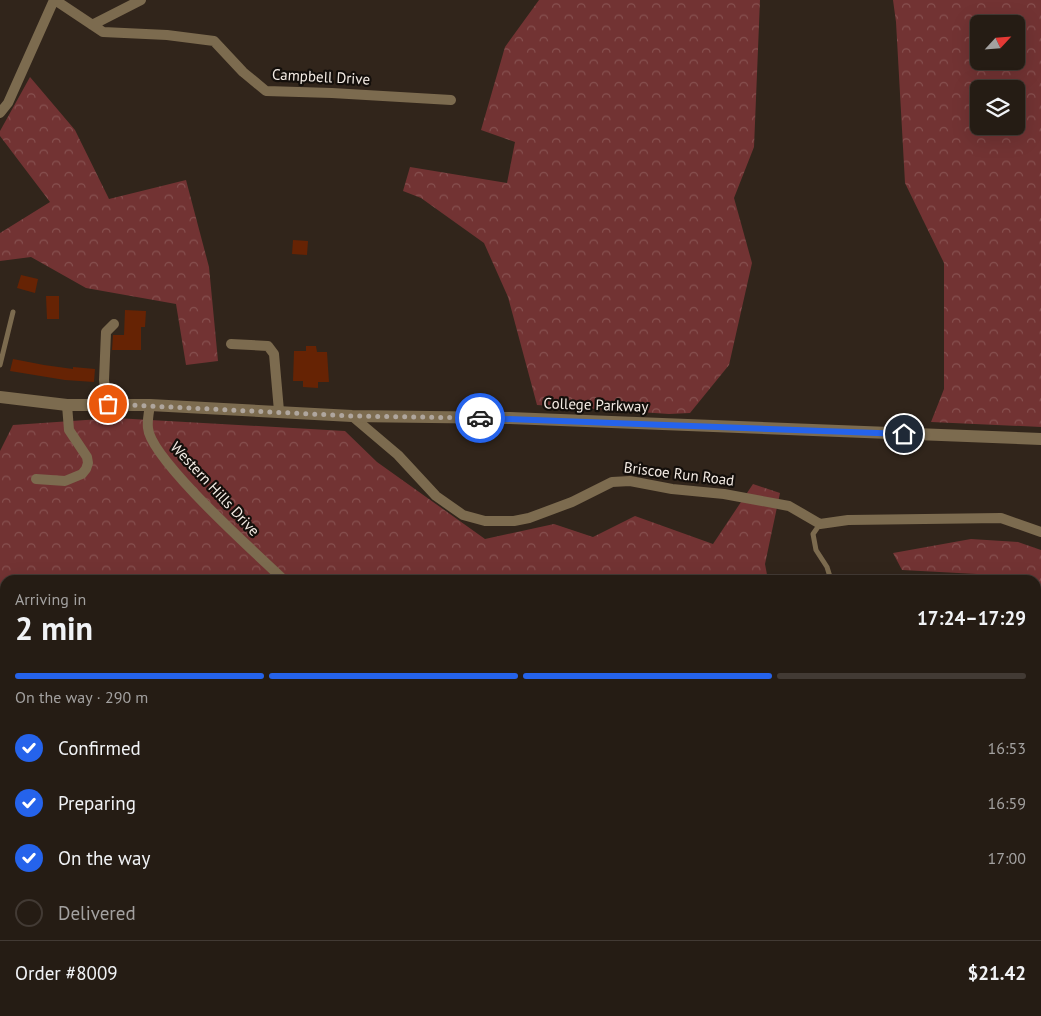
<!DOCTYPE html>
<meta charset="utf-8">
<style>
:root{--surface:#251c14;--page:#2d251d;--text:#f1f3f6;--muted:#a3a1a0;--line:#423a34;--accent:#2563eb}
body{margin:0;font-family:"PT Sans",sans-serif;background:var(--page);color:var(--text);height:100vh;display:flex;flex-direction:column;font-size:19px;white-space:nowrap}
*{box-sizing:border-box;margin:0}
p{font-size:16px;color:var(--muted)}
.icon{flex:none;width:28px;height:28px;fill:none;stroke:currentColor;stroke-width:2;stroke-linecap:round;stroke-linejoin:round}
.map{position:relative;flex:1;overflow:hidden}
.side{position:absolute;left:0px;top:575px;width:1041px;height:441px;display:flex;flex-direction:column;background:var(--surface);border-radius:15px 15px 0 0;box-shadow:0 5px 20px #0002,0 0 0 1px var(--line)}
.side>*{flex:none}
.needle{width:32px;rotate:64deg}
.buttons{position:absolute;left:970px;top:15px;display:grid;gap:10px}
.buttons a{display:grid;place-items:center;width:55px;height:55px;border-radius:8px;background:var(--surface);box-shadow:0 5px 20px #0002,0 0 0 1px var(--line);font-size:25px}
.pin{position:absolute;display:grid;place-items:center;width:42px;height:42px;color:#fff;margin:-21px;border:2px solid #fff;border-radius:50%;box-shadow:0 1px 5px #0007}
.courier{position:absolute;display:grid;place-items:center;width:50px;height:50px;margin:-25px;border:4px solid #2563eb;border-radius:50%;background:#fff;color:#222;box-shadow:0 1px 6px #0007}
.head em{font-style:normal;font-weight:800}
.head div{display:flex;flex-direction:column-reverse}
.head{display:flex;align-items:center;justify-content:space-between;height:85px;padding:0 15px}
h1{font-size:32px;font-weight:800;line-height:38px}
.bar{display:grid;grid-template-columns:repeat(4,1fr);gap:8px 5px;align-content:center;height:60px;padding:0 15px}
.bar i{height:6px;border-radius:4px;background:var(--line)}
.bar .selected{background:var(--accent)}
.bar p{grid-column:span 4}
.line{display:flex;align-items:center;gap:12px;padding:0 15px;border-top:1px solid var(--line)}
.line div{flex:1}
ol{padding:0 15px;list-style:none}
li{display:flex;align-items:center;gap:15px;height:55px}
li p{margin-inline-start:auto}
li .icon{padding:5px;border-radius:50%;background:var(--accent);color:#fff;stroke-width:4}
li:last-child{color:var(--muted)}
li i{width:28px;height:28px;border:2px solid var(--line);border-radius:50%}
.map>svg:first-child{display:block}
.forest{fill:url(#forest-crowns);fill-rule:evenodd}
.cemetery{fill:url(#cemetery-stones)}
.building{fill:#662304}
.lines{fill:none;stroke-linecap:round;stroke-linejoin:round}
.service{stroke:#7c6b4f;stroke-width:5}
.minor{stroke:#7c6b4f;stroke-width:10}
.tertiary{stroke:#7c6b4f;stroke-width:12}
.done{stroke:#afa69e;stroke-width:5;stroke-dasharray:0 9}
.route{stroke:#2563eb;stroke-width:6}
.labels{text-anchor:middle;stroke-width:4.5;stroke-linejoin:round;paint-order:stroke}
.street-label{font-size:15px;fill:#f3ebe4;stroke:#140f0b}
</style>
<div class="map">
<svg width="1041" height="1016" viewBox="0 0 1041 1016">
<defs>
<pattern id="forest-crowns" width="20" height="18" patternUnits="userSpaceOnUse" patternTransform="scale(1.25)"><rect width="20" height="18" fill="#723333"/><path d="M2 6a3 3 0 1 1 6 0M12 15a3 3 0 1 1 6 0" fill="none" stroke="#875150"/></pattern>
<pattern id="cemetery-stones" width="16" height="16" patternUnits="userSpaceOnUse" patternTransform="scale(1.25)"><rect width="16" height="16" fill="#723333"/><path d="M2 7V4a2 2 0 0 1 4 0v3zM10 15v-3a2 2 0 0 1 4 0v3z" fill="#875150"/></pattern>
</defs>
<rect width="100%" height="100%" fill="#31251b"/>
<!-- forest -->
<path class="forest" d="M539 0H760L754 147 734 198 752 263 729 365 690 413 669 414 537 405 508 297 484 243 421 198 403 191 410 167 507 183 515 142 481 130 505 47Z
M893 0H1041V427L931 422 944 389V263L905 183 896 22ZM979 24H1016V61H979ZM979 89H1016V126H979Z
M30 77 75 130 109 199 186 180 209 267 218 361 186 365 176 304 86 288 31 257 0 261V233L50 202 0 136V131Z
M115 418 345 431 377 462 485 539 554 524 593 537 635 516 713 544 753 484 780 493 765 564 768 580H5V657L0 654V451L13 425Z
M971 539 1018 542 1041 550V987L1036 989V580H985L977 574 902 570 893 553Z
M5 849V991L0 984V850Z
M45 1011H203L202 1016H47Z
M470 1011H549L544 1016H468Z"/>
<!-- cemetery -->
<path class="cemetery" d="M872 1011H955V1016H872Z"/>
<!-- building -->
<path class="building" d="M293 240 308 241 307 255 292 254Z
M21 275 38 279 35 293 17 288Z
M46 296H59V319H47Z
M125 310 146 311 145 327H141V350H112L113 335H124Z
M306 346H316L317 352H327L329 382H318V388L303 387V381H293L294 351H306Z
M13 359 44 365 73 369V367L95 369 94 382 65 380 10 371Z"/>
<g class="lines">
<!-- service -->
<path class="service" d="M0 365 13 312
M820 524 813 534 816 550 827 567 831 580
M872 1011 873 1016
M924 1011V1016
M322 1016V1011"/>
<!-- minor -->
<path class="minor" d="M55 0 103 32 167 35 214 41 243 72 266 91 332 93 451 100
M92 25 141 0
M0 113 8 103 54 0
M231 344 268 346 274 354 279 411
M107 404 104 380 106 332 114 324
M150 405C149 412 147 421 148 428 150 459 258 555 284 580
M352 416 398 455 436 496 463 515 485 521H514L529 518 572 502 612 482 630 481 672 489 724 494 789 506 820 524 848 520 1001 518 1041 532
M36 479 65 481 82 474 86 469 88 463 87 457 69 430 67 405
M701 1011V1016
M843 1011 850 1016"/>
<!-- tertiary -->
<path class="tertiary" d="M0 397 67 405H150L352 416 510 418 1041 439"/>
</g>
<g class="lines">
<!-- done -->
<path class="done" d="M108 404 352 416 480 418"/>
<!-- route -->
<path class="route" d="M480 418 904 434"/>
</g>
<g class="labels">
<!-- street labels -->
<g class="street-label">
<text transform="translate(321 77) rotate(3)" y="5">Campbell Drive</text>
<text transform="translate(596 405) rotate(2)" y="5">College Parkway</text>
<text transform="translate(679 474) rotate(7)" y="5">Briscoe Run Road</text>
<text transform="translate(215 489) rotate(47)" y="5">Western Hills Drive</text>
</g>
</g>
</svg>
<div class="buttons">
<a><svg class="needle" viewBox="-14 -14 28 28"><path d="M0-13l5 13h-10z" fill="#e53935"/><path d="M0 13l5-13h-10z" fill="#a3a1a0"/></svg></a>
<a><svg class="icon" aria-label="layers" viewBox="0 0 24 24"><path d="M12 4l9 5-9 5-9-5zM3 14l9 5 9-5"/></svg></a>
</div>
<div class="pin" style="left:108px;top:404px;background:#ea580c"><svg class="icon" aria-label="bag" viewBox="0 0 24 24"><path d="M5 8h14l-1 12H6zM9 8a3 3 0 0 1 6 0"/></svg></div>
<div class="pin" style="left:904px;top:434px;background:#1f2937"><svg class="icon" aria-label="home" viewBox="0 0 24 24"><path d="M3 11l9-7 9 7M6 9v11h12V9"/></svg></div>
<div class="courier" style="left:480px;top:418px"><svg class="icon" aria-label="car" viewBox="0 0 24 24"><path d="M5 17H2v-5l4-1 3-4h7l3 4 3 1v5h-3M9 17h6M6 11h13"/><circle cx="7" cy="17" r="2"/><circle cx="17" cy="17" r="2"/></svg></div>
<section class="side">
<div class="head"><div><h1>2 min</h1><p>Arriving in</p></div><em>17:24–17:29</em></div>
<div class="bar"><i class="selected"></i><i class="selected"></i><i class="selected"></i><i></i><p>On the way · 290 m</p></div>
<ol>
<li><svg class="icon" aria-label="check" viewBox="0 0 24 24"><path d="M5 12l5 5 9-10"/></svg>Confirmed<p>16:53</p></li>
<li><svg class="icon" aria-label="check" viewBox="0 0 24 24"><path d="M5 12l5 5 9-10"/></svg>Preparing<p>16:59</p></li>
<li><svg class="icon" aria-label="check" viewBox="0 0 24 24"><path d="M5 12l5 5 9-10"/></svg>On the way<p>17:00</p></li>
<li><i></i>Delivered</li>
</ol>
<div class="line" style="height:65px"><div>Order #8009</div><b>$21.42</b></div>
</section>
</div>
